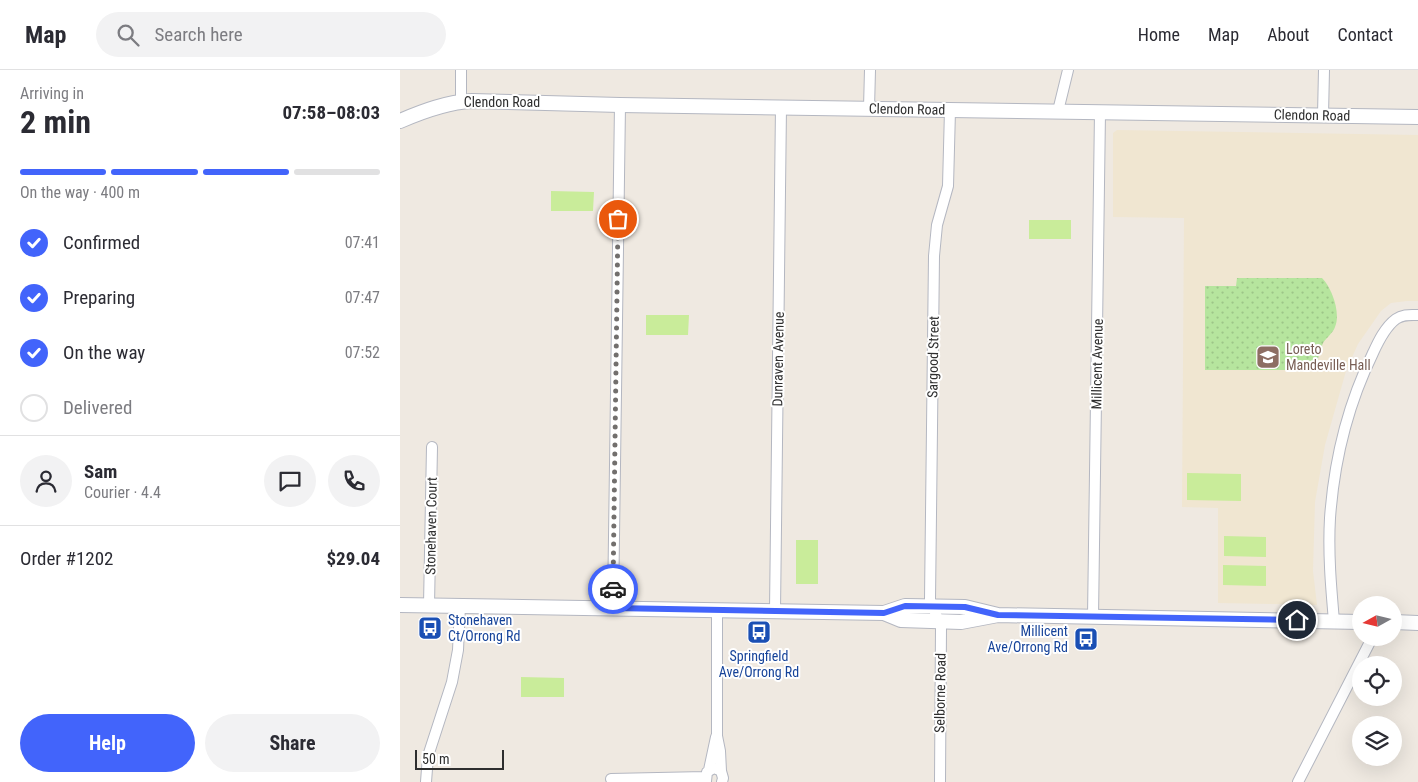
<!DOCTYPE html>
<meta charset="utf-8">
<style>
:root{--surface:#fff;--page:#f2f2f3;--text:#2b2b33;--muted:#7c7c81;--line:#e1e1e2;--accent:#4264fb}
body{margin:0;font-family:"Roboto Condensed",sans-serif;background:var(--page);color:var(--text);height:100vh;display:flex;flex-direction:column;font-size:19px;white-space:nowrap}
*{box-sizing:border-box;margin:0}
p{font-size:16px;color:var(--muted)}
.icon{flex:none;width:28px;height:28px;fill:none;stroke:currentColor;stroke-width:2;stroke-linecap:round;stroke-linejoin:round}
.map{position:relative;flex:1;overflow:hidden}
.side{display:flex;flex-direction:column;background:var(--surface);width:400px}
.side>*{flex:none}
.needle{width:32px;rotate:262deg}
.tools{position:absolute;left:952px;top:526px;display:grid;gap:10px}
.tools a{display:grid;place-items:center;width:50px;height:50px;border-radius:50%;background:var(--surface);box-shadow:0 5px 20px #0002;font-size:25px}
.scale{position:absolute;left:15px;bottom:12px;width:89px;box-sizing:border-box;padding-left:5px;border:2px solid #2e2e2e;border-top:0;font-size:14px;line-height:18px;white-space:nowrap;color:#2e2e2e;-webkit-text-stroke:4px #fff;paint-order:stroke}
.pin{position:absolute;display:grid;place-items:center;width:42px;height:42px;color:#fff;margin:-21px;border:2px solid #fff;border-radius:50%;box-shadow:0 1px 5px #0007}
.courier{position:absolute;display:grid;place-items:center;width:50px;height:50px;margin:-25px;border:4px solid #4264fb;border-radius:50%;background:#fff;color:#222;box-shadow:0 1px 6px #0007}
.overview em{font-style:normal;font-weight:700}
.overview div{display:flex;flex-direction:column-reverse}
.overview{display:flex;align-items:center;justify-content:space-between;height:85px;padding:0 20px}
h1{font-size:32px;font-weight:700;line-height:38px}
.bar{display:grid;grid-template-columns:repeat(4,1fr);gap:8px 5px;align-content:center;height:60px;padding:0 20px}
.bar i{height:6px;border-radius:4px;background:var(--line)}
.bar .selected{background:var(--accent)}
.bar p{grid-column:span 4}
.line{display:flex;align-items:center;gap:12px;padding:0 20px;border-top:1px solid var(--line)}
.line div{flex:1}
.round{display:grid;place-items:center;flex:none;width:52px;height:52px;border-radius:26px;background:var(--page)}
ol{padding:0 20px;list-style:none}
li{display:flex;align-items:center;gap:15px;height:55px}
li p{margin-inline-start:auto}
li .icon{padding:5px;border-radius:50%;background:var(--accent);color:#fff;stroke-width:4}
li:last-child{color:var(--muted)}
li i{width:28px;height:28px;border:2px solid var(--line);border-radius:50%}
.primary-button{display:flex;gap:10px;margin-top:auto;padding:10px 20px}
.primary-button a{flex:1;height:58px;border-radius:30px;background:var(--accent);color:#fff;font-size:20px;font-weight:700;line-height:58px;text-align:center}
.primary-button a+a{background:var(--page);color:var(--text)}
header{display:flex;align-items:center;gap:30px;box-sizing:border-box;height:70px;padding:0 25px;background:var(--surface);border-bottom:1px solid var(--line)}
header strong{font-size:24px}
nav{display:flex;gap:28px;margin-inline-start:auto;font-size:18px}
.search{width:350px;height:45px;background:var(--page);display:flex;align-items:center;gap:12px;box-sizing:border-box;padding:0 18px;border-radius:28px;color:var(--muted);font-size:19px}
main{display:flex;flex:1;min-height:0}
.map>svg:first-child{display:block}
.education{fill:#f0e6d1}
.grass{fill:url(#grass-dots)}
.pitch{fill:#c9ec9a}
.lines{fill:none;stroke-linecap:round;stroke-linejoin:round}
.street-casing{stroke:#b4b7c1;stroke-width:12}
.secondary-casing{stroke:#b4b7c1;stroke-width:16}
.street{stroke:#fff;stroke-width:10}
.secondary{stroke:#fff;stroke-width:14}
.done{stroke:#726f6d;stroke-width:5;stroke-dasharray:0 9}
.route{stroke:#4264fb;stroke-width:6}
.labels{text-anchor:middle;stroke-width:4;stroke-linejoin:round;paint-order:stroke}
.street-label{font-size:14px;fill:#2e2e2e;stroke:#fff}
.education-label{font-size:14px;fill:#785e54;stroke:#fff;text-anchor:start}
.transit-label{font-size:14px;fill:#164399;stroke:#fff;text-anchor:start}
</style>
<header>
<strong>Map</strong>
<div class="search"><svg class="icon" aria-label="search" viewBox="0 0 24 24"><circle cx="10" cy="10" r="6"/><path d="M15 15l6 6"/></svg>Search here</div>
<nav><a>Home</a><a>Map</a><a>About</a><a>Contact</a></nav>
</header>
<main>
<section class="side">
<div class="overview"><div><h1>2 min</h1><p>Arriving in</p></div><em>07:58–08:03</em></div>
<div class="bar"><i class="selected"></i><i class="selected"></i><i class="selected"></i><i></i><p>On the way · 400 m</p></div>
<ol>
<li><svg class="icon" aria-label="check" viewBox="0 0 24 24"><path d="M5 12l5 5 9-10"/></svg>Confirmed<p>07:41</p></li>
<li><svg class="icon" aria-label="check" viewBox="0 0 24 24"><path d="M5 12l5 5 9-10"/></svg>Preparing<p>07:47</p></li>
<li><svg class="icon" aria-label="check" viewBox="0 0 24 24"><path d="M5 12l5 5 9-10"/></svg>On the way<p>07:52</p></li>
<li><i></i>Delivered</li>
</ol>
<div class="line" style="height:90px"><a class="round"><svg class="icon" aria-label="person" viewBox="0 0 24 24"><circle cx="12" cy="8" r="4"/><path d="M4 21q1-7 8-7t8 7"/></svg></a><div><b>Sam</b><p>Courier · 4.4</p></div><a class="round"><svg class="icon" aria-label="chat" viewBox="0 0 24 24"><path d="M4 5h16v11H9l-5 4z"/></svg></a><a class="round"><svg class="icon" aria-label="phone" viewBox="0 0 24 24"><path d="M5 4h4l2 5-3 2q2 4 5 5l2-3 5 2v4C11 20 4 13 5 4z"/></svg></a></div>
<div class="line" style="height:65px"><div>Order #1202</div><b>$29.04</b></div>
<div class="primary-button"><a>Help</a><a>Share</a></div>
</section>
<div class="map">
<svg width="1018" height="712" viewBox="0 0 1018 712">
<defs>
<pattern id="grass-dots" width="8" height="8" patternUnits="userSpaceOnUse" patternTransform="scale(1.25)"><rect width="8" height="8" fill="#b6e59e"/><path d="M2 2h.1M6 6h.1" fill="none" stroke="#9dc588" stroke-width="1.8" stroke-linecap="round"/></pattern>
</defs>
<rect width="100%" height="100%" fill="#efe9e1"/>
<!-- education -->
<path class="education" d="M717 60 1018 65V231H1007L991 233 981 241 958 274 946 301 925 375 915 432 913 501 917 535 818 533V438L782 437 784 148 713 147V63Z"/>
<!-- grass -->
<path class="grass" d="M837 208H922C932 218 941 243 935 257 933 263 927 267 923 273 920 280 918 289 916 296L909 300H805V216H836Z"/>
<!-- pitch -->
<path class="pitch" d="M151 121 194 122 193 141H151Z
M629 150H671V169H629Z
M246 245H289L288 265H246Z
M787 403 841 404V431L787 430Z
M824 466 866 467V487L824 486Z
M396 470H418V514H396Z
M823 495 866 496V516L823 515Z
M121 607 164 608V627H121Z"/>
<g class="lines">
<!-- street casing -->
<g class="street-casing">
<path id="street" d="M61 0V31
M469 38 470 0
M658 41 668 0
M923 45 924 0
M29 535 32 377
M213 539 220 35
M317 540V666L320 681 321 701
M375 541 381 37
M693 547 700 42
M934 551C931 517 928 483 930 448 934 392 948 334 973 283 978 272 985 257 996 249 1003 244 1010 245 1018 245
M309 700 316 667
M211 709 305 707
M306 711 307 702 314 698 321 701 323 708 322 712
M26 712 28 686 52 612 58 580 60 536
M540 712 541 557 530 530 534 186 537 155 548 116 550 40
M898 712 972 568"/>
</g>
<!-- secondary casing -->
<g class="secondary-casing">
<path id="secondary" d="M0 51C23 41 47 32 72 31L220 35 1018 47
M0 535 484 543 505 536 565 537 598 545
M484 543 501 550 561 552 598 545 961 552
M994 552 1018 553"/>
</g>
<!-- street -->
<use href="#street" class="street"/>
<!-- secondary -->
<use href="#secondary" class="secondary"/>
</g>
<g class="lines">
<!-- done -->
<path class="done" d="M213 519 218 149"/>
<!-- route -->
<path class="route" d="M213 519V538L484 543 505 536 565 537 598 545 897 550"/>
</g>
<!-- icons -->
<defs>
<g id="school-square" transform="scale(1.25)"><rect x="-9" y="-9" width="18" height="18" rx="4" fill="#8d6e63" stroke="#fff"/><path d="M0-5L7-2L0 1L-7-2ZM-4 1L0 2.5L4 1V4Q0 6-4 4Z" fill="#fff"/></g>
<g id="bus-square" transform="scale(1.25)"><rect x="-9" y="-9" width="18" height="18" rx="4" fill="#1a4fb4" stroke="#fff"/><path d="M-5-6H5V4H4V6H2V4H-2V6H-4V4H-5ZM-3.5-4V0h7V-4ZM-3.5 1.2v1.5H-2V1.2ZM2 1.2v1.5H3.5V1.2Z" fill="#fff"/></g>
</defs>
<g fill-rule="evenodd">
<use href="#school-square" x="868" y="287"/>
<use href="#bus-square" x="30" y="558"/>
<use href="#bus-square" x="359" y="562"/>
<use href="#bus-square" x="686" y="569"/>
</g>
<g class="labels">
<!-- street labels -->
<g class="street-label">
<text x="102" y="37">Clendon Road</text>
<text transform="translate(507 39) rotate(1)" y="5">Clendon Road</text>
<text transform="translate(912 45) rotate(1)" y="5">Clendon Road</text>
<text transform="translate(533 287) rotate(-89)" y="5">Sargood Street</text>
<text transform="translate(378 289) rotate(-89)" y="5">Dunraven Avenue</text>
<text transform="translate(697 294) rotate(-89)" y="5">Millicent Avenue</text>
<text transform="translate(31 456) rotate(-89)" y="5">Stonehaven Court</text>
<text transform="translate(540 623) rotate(-89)" y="5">Selborne Road</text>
</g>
<!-- education labels -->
<g class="education-label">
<text x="886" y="284">Loreto<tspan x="886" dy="16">Mandeville Hall</tspan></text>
</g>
<!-- transit labels -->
<g class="transit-label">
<text x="48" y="555">Stonehaven<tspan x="48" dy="16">Ct/Orrong Rd</tspan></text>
<text x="668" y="566" text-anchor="end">Millicent<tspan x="668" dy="16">Ave/Orrong Rd</tspan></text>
<text x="359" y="591" text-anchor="middle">Springfield<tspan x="359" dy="16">Ave/Orrong Rd</tspan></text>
</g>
</g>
</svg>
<div class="tools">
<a><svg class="needle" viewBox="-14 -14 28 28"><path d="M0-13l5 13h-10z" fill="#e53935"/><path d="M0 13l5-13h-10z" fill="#7c7c81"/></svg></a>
<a><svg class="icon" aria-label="locate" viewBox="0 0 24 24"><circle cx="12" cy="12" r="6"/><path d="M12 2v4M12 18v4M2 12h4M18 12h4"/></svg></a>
<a><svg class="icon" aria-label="layers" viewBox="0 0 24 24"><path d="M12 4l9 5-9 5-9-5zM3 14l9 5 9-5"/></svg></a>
</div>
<div class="scale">50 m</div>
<div class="pin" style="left:218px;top:149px;background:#ea580c"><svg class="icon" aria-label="bag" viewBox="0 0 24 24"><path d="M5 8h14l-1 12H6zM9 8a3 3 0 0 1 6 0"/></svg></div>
<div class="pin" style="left:897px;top:550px;background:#1f2937"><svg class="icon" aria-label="home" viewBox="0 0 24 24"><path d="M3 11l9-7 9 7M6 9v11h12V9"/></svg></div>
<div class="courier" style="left:213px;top:519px"><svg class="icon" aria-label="car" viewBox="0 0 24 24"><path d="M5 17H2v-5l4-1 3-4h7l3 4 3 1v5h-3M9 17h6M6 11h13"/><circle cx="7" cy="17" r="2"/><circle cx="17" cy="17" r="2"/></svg></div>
</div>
</main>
